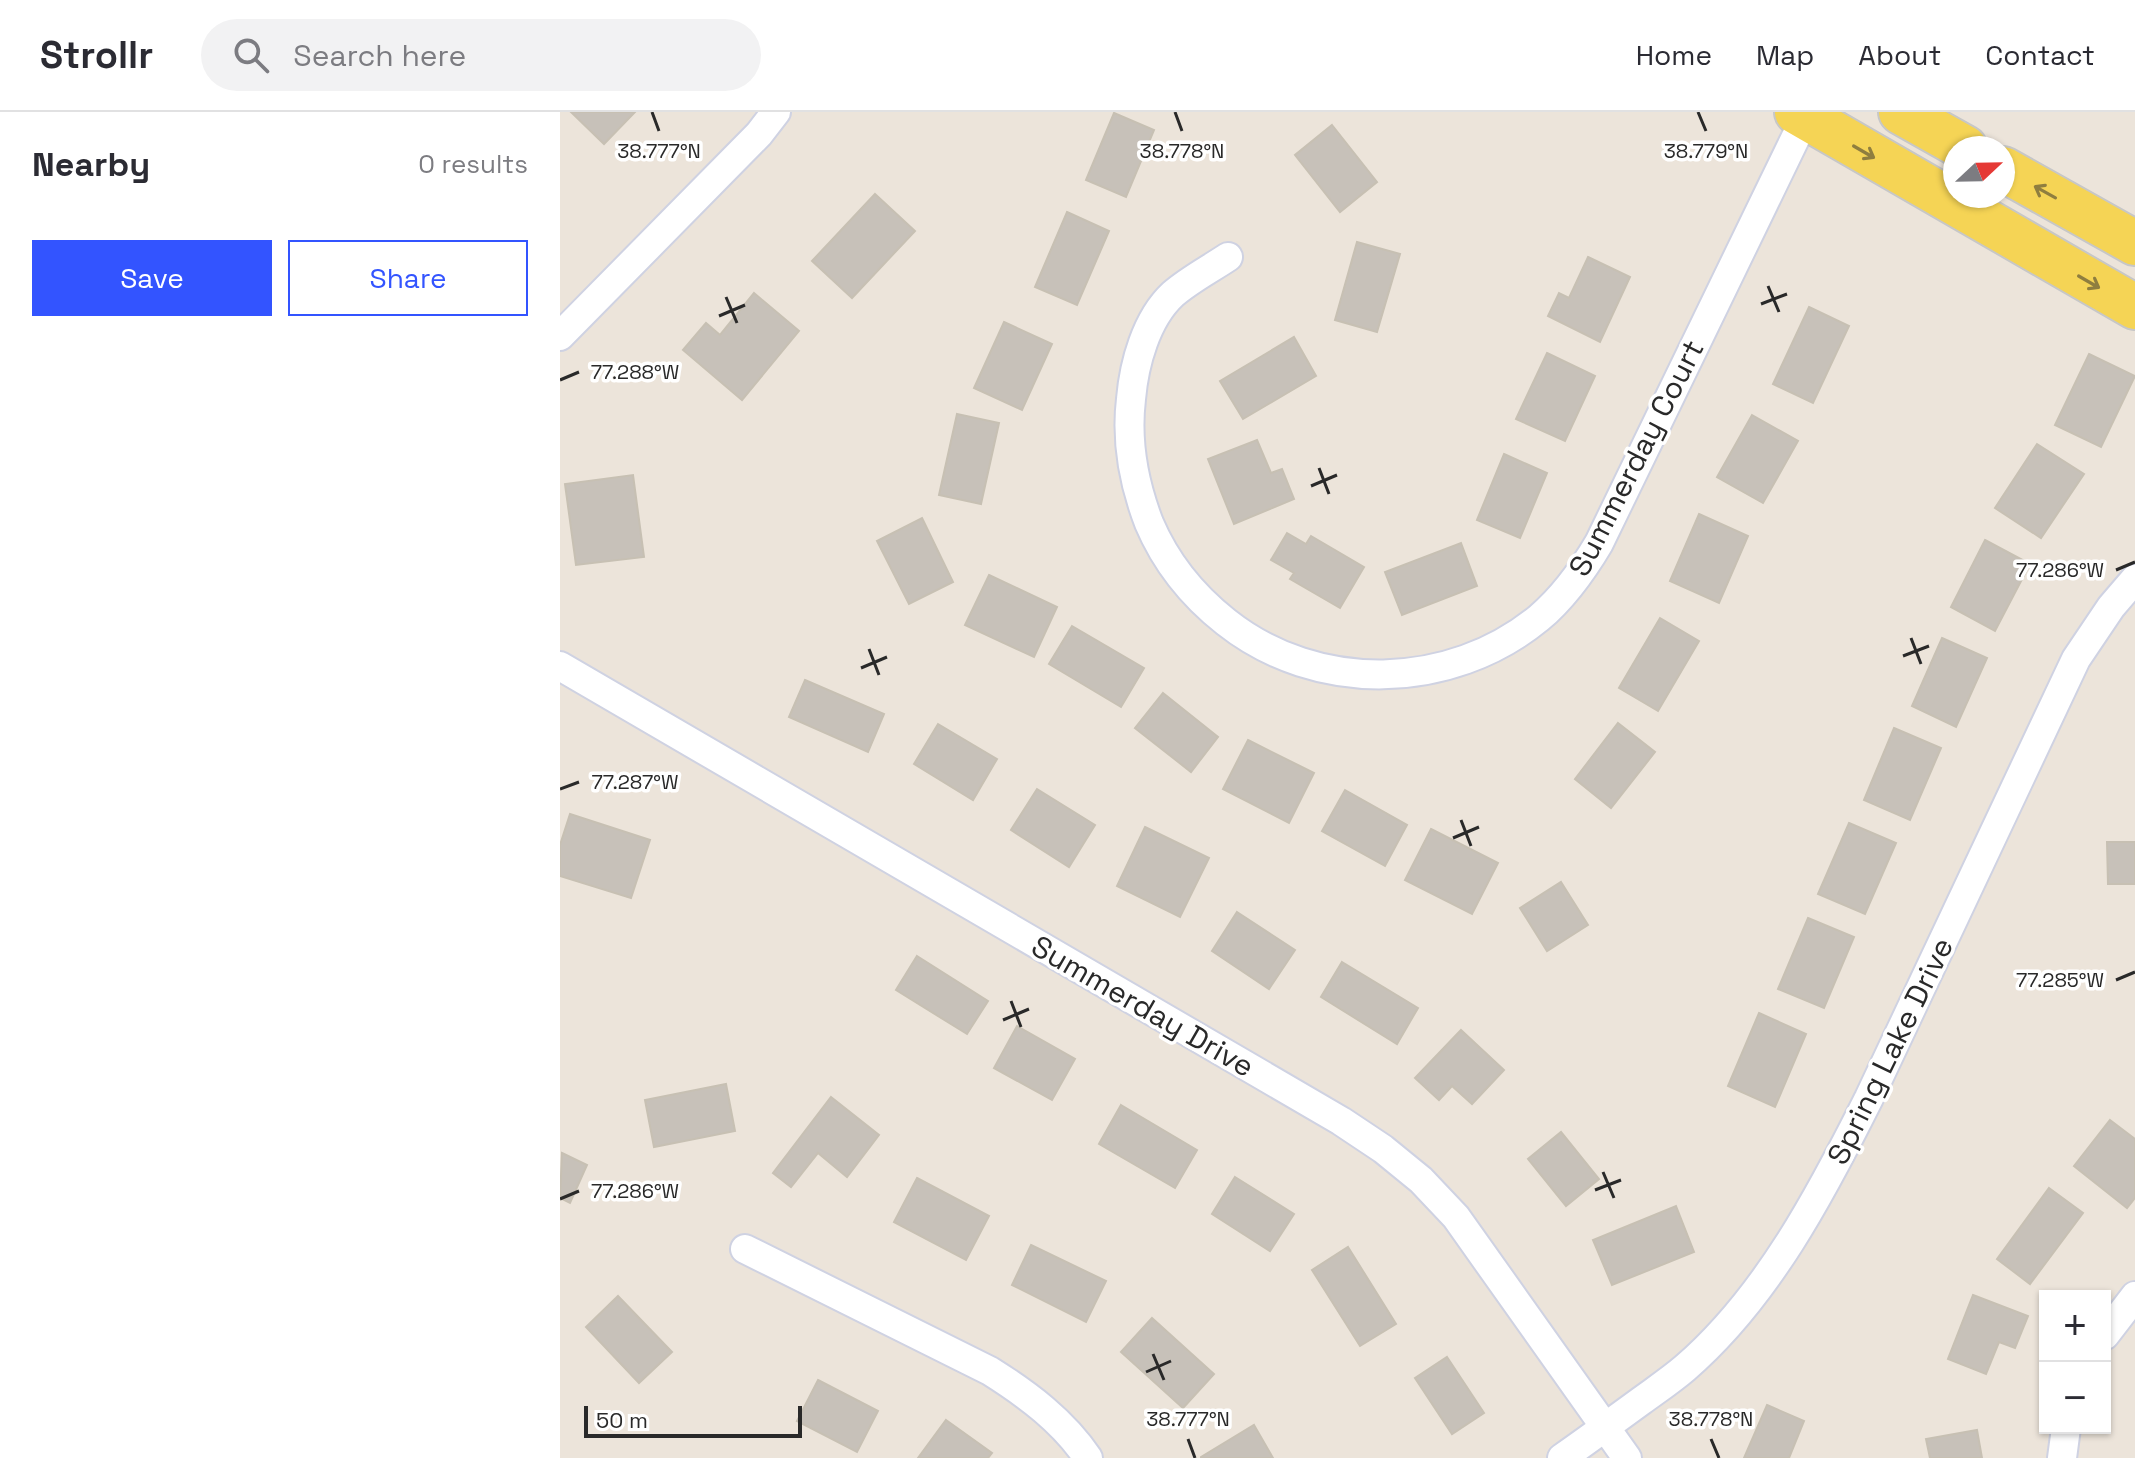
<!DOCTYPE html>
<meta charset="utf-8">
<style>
body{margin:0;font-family:"Space Grotesk",sans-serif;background:#f2f2f3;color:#2b2b33}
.controls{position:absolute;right:24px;bottom:24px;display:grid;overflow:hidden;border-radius:0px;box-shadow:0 2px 6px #0004}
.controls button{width:72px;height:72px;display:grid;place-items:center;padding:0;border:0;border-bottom:2px solid #e1e1e2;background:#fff;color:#2b2b33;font:40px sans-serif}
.compass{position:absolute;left:1383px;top:24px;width:72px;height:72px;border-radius:50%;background:#fff;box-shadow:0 2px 6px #0004;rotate:68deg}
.scale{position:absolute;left:24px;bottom:20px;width:218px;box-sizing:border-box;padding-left:8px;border:4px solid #292929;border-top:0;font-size:22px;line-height:28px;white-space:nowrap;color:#292929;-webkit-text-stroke:6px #fff;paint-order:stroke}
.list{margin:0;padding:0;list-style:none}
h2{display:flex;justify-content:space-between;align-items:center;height:104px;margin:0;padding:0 32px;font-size:34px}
h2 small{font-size:26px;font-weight:400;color:#7c7c81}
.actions{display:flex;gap:16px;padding:24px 32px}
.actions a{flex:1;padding:18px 0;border:2px solid #3354ff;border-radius:0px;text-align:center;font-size:28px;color:#3354ff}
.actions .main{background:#3354ff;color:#fff}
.icon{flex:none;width:44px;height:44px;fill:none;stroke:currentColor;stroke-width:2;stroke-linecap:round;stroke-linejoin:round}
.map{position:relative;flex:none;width:1575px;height:1346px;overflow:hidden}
header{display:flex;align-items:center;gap:48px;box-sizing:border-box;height:112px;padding:0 40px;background:#fff;border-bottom:2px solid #e1e1e2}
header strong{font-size:38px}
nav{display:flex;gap:44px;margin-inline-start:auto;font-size:28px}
.search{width:560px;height:72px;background:#f2f2f3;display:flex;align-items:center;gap:20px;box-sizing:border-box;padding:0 28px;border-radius:44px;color:#7c7c81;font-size:30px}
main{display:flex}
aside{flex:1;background:#fff}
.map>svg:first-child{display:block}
</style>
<header>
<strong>Strollr</strong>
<div class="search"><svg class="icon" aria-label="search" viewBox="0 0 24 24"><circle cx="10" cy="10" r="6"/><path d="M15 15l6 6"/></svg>Search here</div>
<nav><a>Home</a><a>Map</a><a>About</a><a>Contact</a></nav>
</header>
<main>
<aside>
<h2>Nearby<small>0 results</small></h2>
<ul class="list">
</ul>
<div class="actions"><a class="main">Save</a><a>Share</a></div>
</aside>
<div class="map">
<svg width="1575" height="1346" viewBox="0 0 1575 1346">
<rect width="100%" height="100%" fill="#ece4da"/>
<!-- building -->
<g fill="#c7c1b9" stroke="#c7c0b3" stroke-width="2">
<polygon points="11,0 75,0 44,32"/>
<polygon points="554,1 594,18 566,85 526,68"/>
<polygon points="772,13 817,70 780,100 735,43"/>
<polygon points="315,82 355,119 292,186 252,149"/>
<polygon points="507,100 549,119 517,193 475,175"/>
<polygon points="797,130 840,142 817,220 775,208"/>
<polygon points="1028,145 1070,165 1040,230 988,204 999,181 1009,186"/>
<polygon points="194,181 239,219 182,288 123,238 146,211 160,223"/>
<polygon points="1249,195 1289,214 1253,291 1213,272"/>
<polygon points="444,210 492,232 462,298 414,276"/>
<polygon points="734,225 756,264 683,307 660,269"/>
<polygon points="987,241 1035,264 1005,329 956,307"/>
<polygon points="1529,242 1575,264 1541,335 1495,313"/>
<polygon points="397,302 439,311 421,392 379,383"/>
<polygon points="1192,303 1238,329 1203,391 1157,365"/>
<polygon points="697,328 711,361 722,357 734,387 674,412 648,347"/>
<polygon points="1477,332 1524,362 1481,426 1435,396"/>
<polygon points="944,342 987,361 960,426 917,408"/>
<polygon points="73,363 84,445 16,453 5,372"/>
<polygon points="1139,402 1188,424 1159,491 1110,469"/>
<polygon points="362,406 393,470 349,492 317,429"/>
<polygon points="727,421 746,432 751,424 804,455 780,496 730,467 734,461 711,448"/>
<polygon points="1425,428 1470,452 1435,519 1391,495"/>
<polygon points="901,431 917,474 842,503 825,460"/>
<polygon points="429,463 497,495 474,545 405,513"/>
<polygon points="1100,506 1139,529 1098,599 1059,576"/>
<polygon points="512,514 584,556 561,595 489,552"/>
<polygon points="1382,526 1427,546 1396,615 1352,594"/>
<polygon points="245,568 324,602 308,640 229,605"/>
<polygon points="603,581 658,625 631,660 575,616"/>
<polygon points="1058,611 1095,640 1051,696 1015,667"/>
<polygon points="378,612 437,647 413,688 354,652"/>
<polygon points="1334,616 1381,636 1350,708 1304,688"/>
<polygon points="688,628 754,661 729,711 663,677"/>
<polygon points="477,677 535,713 509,755 451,718"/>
<polygon points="785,678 847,713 825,754 762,719"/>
<polygon points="10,702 90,728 71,786 0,764 0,733"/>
<polygon points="1289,711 1336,731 1305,802 1258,782"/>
<polygon points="585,715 649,746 620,805 557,774"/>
<polygon points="871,717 938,751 912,802 845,768"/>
<polygon points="1547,730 1575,730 1575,772 1548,772"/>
<polygon points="1001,770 1028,813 987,839 960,796"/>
<polygon points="677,800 735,838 709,877 652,839"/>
<polygon points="1248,806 1294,825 1264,896 1218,877"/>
<polygon points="357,844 428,889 407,922 336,878"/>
<polygon points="782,850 858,896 837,932 761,885"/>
<polygon points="1199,901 1246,922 1215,995 1168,974"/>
<polygon points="457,914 515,947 492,988 434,956"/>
<polygon points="901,918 944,958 912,992 892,974 879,988 855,966"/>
<polygon points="166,972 175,1019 94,1035 85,988"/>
<polygon points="271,985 319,1023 287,1065 258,1041 231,1075 213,1061"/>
<polygon points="561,993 637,1038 615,1076 539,1032"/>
<polygon points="1550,1008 1575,1027 1575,1086 1567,1096 1514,1054"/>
<polygon points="1001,1020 1039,1067 1006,1094 968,1047"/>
<polygon points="2,1041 27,1053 10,1091 0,1086"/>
<polygon points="675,1065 734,1102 710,1139 652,1102"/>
<polygon points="357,1066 429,1104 406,1148 334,1110"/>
<polygon points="1489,1076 1523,1101 1470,1172 1437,1147"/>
<polygon points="1116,1094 1134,1140 1052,1173 1033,1128"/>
<polygon points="471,1133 546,1169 526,1210 452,1173"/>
<polygon points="788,1135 836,1212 800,1234 752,1158"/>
<polygon points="1413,1183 1468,1204 1455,1236 1439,1230 1426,1262 1388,1247"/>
<polygon points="58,1184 112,1240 79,1271 26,1215"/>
<polygon points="592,1206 654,1262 623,1296 561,1240"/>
<polygon points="887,1245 924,1301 892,1322 855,1266"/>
<polygon points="258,1268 318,1299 297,1340 237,1309"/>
<polygon points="1207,1293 1244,1309 1229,1346 1184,1346"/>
<polygon points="386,1308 432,1341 428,1346 358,1346"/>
<polygon points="694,1313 713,1346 641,1346 641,1345"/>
<polygon points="1417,1318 1422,1346 1370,1346 1366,1327"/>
</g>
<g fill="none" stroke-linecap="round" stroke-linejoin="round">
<defs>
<g id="minor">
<path d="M668,145C650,157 629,168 613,182C586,207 574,252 571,287C566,329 574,372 589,411C606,451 633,484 666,510C757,582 890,579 979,506C1004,485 1023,458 1039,431L1248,0"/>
<polyline points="0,224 199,22 216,0"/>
<polyline points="0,554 781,1009 823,1037 861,1068 896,1105 1067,1346"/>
<path d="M185,1137L430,1259C468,1283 503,1309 528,1346"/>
<polyline points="1545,1223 1575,1184"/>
<path d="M1002,1346C1029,1327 1055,1308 1081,1289C1096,1278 1111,1268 1125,1256C1207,1185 1261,1082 1309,986L1516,547L1551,495L1575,467"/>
<polyline points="1502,1346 1506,1316"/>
</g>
<g id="primary">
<polyline points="1237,0 1575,195"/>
<polyline points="1341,0 1405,36"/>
<polyline points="1443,57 1575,131"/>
</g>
</defs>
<!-- minor casing -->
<use href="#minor" stroke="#cfd2e2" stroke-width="32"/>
<!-- primary casing -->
<use href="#primary" stroke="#c7c7c7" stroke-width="48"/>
<!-- minor -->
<use href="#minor" stroke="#fff" stroke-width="28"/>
<!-- primary -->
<use href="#primary" stroke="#f5d455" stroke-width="44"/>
</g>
<!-- one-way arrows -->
<defs><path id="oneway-shaft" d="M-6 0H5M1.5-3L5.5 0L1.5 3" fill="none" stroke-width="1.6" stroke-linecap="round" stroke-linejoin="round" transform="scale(2)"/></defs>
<g stroke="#8f7e3f">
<use href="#oneway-shaft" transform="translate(1304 40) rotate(30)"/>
<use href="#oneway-shaft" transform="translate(1485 80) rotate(-151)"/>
<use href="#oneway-shaft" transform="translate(1529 170) rotate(30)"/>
</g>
<!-- ticks -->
<path fill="none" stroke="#292929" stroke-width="3" d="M92,0L99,19M615,0L622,19M1138,0L1146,19M1208,174L1219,200M166,185L177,211M1201,192L1227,182M159,204L185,193M0,268L19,260M759,356L769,382M751,374L777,363M1556,458L1575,450M1351,526L1361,552M309,537L319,563M1343,544L1369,534M301,556L327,545M0,677L19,670M901,708L911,734M893,726L919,715M1556,868L1575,860M451,889L461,915M443,908L469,897M1043,1060L1054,1086M1035,1078L1061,1068M0,1087L19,1079M593,1242L604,1268M586,1260L611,1249M628,1327L635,1346M1151,1327L1159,1346"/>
<g text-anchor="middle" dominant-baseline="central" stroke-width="7" stroke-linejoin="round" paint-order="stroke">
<!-- street labels -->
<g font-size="30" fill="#292929" stroke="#fff">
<text transform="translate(1076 346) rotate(-63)">Summerday Court</text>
<text transform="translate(583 894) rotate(30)">Summerday Drive</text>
<text transform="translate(1330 939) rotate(-64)">Spring Lake Drive</text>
</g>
</g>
<g font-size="20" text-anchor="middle" fill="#292929" stroke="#fff" stroke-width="7" stroke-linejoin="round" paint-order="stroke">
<text x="99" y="46">38.777°N</text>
<text x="622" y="46">38.778°N</text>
<text x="1146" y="46">38.779°N</text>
<text x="75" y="267">77.288°W</text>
<text x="1500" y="465">77.286°W</text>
<text x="75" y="677">77.287°W</text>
<text x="1500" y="875">77.285°W</text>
<text x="75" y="1086">77.286°W</text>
<text x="628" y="1314">38.777°N</text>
<text x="1151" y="1314">38.778°N</text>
</g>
</svg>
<div class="controls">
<button>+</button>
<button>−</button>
</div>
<svg class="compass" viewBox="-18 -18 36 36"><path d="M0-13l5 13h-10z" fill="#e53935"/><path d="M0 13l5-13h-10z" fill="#7c7c81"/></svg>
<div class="scale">50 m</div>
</div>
</main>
